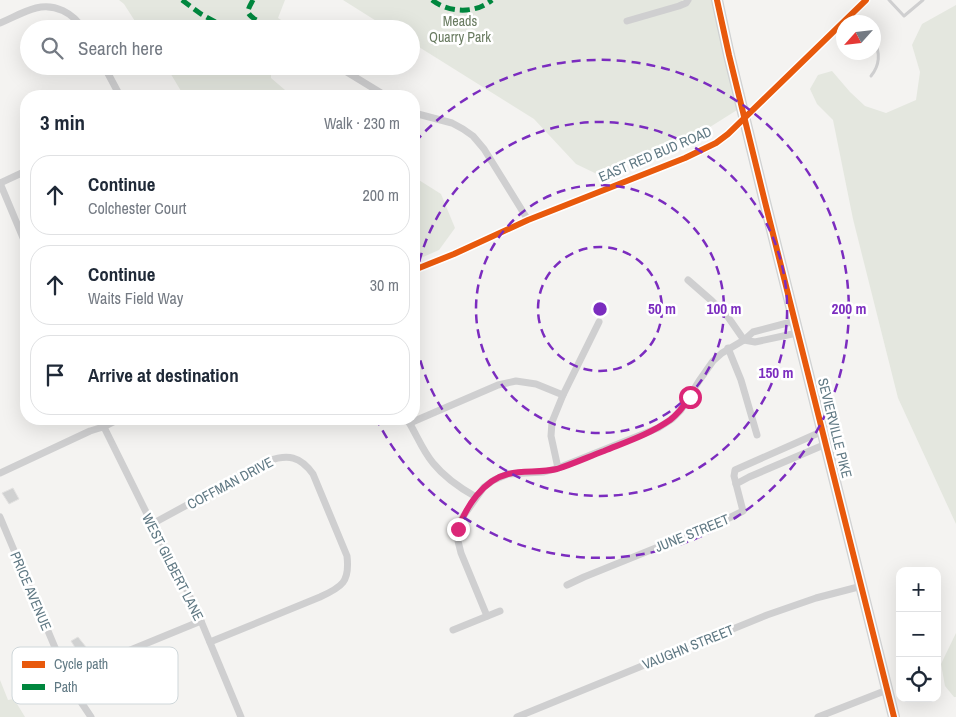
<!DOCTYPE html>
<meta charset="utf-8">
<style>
body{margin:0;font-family:"Archivo Narrow",sans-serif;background:#f6f6f7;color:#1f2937}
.controls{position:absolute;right:15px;bottom:15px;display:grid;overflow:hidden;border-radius:10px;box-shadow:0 5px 20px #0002}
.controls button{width:45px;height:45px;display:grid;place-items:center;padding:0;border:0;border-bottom:1px solid #e0e1e3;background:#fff;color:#1f2937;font:25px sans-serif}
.compass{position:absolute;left:836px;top:15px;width:45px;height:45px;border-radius:50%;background:#fff;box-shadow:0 5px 20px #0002;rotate:243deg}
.stop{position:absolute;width:15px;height:15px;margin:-11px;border:4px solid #db2777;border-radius:50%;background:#fff}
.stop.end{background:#db2777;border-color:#fff;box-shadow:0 1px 5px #0008}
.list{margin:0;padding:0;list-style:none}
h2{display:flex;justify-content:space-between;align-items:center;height:65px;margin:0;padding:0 20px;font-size:21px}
h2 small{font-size:16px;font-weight:400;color:#747a83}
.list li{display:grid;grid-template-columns:32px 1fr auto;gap:15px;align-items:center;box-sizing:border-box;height:80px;margin:0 10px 10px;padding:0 10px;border:1px solid #e0e1e3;border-radius:20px}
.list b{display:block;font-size:19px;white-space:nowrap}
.list p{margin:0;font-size:16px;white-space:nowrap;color:#747a83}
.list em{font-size:16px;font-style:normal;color:#747a83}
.icon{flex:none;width:28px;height:28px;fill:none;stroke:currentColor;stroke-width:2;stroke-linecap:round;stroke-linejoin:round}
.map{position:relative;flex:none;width:956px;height:717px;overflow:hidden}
.search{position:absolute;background:#fff;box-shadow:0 5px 20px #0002;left:20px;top:20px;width:400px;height:55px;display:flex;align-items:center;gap:12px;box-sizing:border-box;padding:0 18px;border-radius:28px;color:#747a83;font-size:19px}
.panel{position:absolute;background:#fff;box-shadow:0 5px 20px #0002;left:20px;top:90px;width:400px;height:335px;border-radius:20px}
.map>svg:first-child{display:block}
</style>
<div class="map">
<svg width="956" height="717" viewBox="0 0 956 717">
<rect width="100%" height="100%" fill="#f4f3f1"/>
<!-- green -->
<g fill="#e4e7df">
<polygon points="119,0 285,0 278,18 292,27 291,29 140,29 124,4"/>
<polygon points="343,0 711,0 737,110 691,139 599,175 576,164 534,119 411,42 411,29 389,29"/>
<polygon points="956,5 956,524 898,398 853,219 833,120 817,104 810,89 818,75 832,71 850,92 865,106 886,113 916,100 920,72 912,45 922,24"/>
<polygon points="166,66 271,66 271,78 292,96 184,96"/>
<polygon points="414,177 441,194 455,228 439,250 414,261"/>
<polygon points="956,633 956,697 954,697 945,686 941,664"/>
<polygon points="0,680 8,700 14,699 25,717 0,717"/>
</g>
<!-- building -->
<g fill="#d0d1d1" stroke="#e3e2e1">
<polygon points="13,488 19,499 9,504 2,493"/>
<polygon points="78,637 90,652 81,657 71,641"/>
</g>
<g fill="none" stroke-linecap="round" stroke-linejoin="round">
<defs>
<polyline id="secondary" points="717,0 729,55 765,202 894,717"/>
</defs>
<!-- secondary casing -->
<use href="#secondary" stroke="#ced0d1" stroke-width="12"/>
<!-- lane -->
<g stroke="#cfcfd0" stroke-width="3">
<polyline points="889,0 904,16 923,0"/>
<polyline points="850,15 857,22"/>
<path d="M871,76C880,65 880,52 874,40"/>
</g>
<!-- street -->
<g stroke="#cfcfd0" stroke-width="7">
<polyline points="627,21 679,6 686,3 688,0"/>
<path d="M0,23C12,18 24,11 36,8C55,3 73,13 83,29"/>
<polyline points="273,28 275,29"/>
<polyline points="104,66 120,96"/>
<polyline points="337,66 386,96"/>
<polyline points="414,113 452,123 463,129 473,136 484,149 528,220"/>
<polyline points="0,183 26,245"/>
<polyline points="0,183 26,171"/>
<polyline points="414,270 454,254 528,220 685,158 716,143 728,134 866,0"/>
<polyline points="688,280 712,301 728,317 744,340"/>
<polyline points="744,340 755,342 797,333"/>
<polyline points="728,348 741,380 757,435"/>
<polyline points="100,419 152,524 185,586 201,621 241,717"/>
<path d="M407,419C416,433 422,450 433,463C445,478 460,488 476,497"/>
<polyline points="410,423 498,385 516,381 536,384 563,395"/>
<polyline points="558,468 551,436 552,422 563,395 599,322"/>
<polyline points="0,473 90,431 103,427 119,419"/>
<polyline points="736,484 749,477 826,444"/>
<polyline points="0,517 67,676 75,693 91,717"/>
<path d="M152,524L268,461C288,454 300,456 313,474L347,556C350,582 342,587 320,597L210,642"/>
<polyline points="567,585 584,577 725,520 743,511 734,476 735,470 823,431"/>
<polyline points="487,616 461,553 458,541 458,529 462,518 484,487 494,480 508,474 544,472 558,468 658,428 672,419 681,410 699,381 713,361 722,353 744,340 753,332 795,321"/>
<polyline points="453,630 500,611"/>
<polyline points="67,676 201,621"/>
<polyline points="517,717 767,615 816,598 862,586"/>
<polyline points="818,717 887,690"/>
</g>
<!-- secondary -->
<use href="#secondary" stroke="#e1e2e2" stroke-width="10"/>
<!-- quiet -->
<g stroke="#00873e" stroke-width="5" stroke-dasharray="10 5" stroke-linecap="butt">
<polyline points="182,0 201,14 221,25 241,29"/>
<path d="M253,0C251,4 248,8 248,12C250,19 267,25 273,28L268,29"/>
<path d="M432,0C449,13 475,14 492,0"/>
</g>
<defs>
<g id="cycleway">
<polyline points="717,0 729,55 765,202 894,717"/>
<polyline points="414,270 454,254 528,220 685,158 716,143 728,134 866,0"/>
</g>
</defs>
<!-- cycleway casing -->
<use href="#cycleway" stroke="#fff" stroke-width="9"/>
<!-- cycleway -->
<use href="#cycleway" stroke="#e8590c" stroke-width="6"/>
</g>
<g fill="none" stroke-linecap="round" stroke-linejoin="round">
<!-- route -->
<path stroke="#db2777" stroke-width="6" d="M458,529C466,507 483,480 508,474C523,470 540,473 557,469C573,464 588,457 604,451C626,442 650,434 670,420C678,414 684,406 690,397"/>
</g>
<!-- distance rings -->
<g fill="none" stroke="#7b2cbf" stroke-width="2.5" stroke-dasharray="9 6">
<circle cx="600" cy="309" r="62"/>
<circle cx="600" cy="309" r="124"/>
<path d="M414 291A187 187 0 1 1 414 327"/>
<path d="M415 142A249 249 0 1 1 377 420"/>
</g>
<g text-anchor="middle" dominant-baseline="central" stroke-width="5" stroke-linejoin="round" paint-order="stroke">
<!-- park labels -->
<g font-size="14" fill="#697b60" stroke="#fff">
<text x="460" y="21">Meads<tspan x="460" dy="16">Quarry Park</tspan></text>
</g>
<!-- street labels -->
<g font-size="14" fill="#607984" stroke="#fff">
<text transform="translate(655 154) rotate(-23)">EAST RED BUD ROAD</text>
<text transform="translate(835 428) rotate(76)">SEVIERVILLE PIKE</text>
<text transform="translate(230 483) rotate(-28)">COFFMAN DRIVE</text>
<text transform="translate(692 533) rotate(-22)">JUNE STREET</text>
<text transform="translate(173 567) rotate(63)">WEST GILBERT LANE</text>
<text transform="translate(31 591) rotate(67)">PRICE AVENUE</text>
<text transform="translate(688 647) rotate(-22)">VAUGHN STREET</text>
</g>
</g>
<!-- legend -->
<rect x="12" y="647" width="166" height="57" rx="8" fill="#fff" stroke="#cfd7da" stroke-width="1"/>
<rect x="22" y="661" width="23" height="7" fill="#e8590c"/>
<rect x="22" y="684" width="23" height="6" fill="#00873e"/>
<g font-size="14" fill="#607984">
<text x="54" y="669">Cycle path</text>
<text x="54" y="692">Path</text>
</g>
<circle cx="600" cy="309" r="8" fill="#7b2cbf" stroke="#fff" stroke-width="2.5"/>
<g font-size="15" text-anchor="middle" font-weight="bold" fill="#7b2cbf" stroke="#fff" stroke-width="5" stroke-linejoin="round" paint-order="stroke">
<text x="662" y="314">50 m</text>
<text x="724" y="314">100 m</text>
<text x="849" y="314">200 m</text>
<text x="776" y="378">150 m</text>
</g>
</svg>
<div class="controls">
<button>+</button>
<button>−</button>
<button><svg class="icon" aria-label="locate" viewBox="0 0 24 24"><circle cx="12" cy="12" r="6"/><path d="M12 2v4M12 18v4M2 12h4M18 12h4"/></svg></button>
</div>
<svg class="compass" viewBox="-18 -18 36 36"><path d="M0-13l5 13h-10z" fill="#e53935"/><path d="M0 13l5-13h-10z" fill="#747a83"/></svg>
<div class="stop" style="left:690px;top:397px"></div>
<div class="stop end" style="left:458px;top:529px"></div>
<div class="search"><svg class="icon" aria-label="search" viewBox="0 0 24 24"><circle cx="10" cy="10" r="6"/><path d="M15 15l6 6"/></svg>Search here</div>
<section class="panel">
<h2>3 min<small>Walk · 230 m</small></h2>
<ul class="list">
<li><svg class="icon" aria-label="ahead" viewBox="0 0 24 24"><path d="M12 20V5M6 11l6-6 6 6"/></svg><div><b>Continue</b><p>Colchester Court</p></div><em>200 m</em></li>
<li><svg class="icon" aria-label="ahead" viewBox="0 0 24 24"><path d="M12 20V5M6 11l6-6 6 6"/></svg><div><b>Continue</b><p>Waits Field Way</p></div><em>30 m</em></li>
<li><svg class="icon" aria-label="arrive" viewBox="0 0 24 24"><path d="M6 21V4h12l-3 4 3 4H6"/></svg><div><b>Arrive at destination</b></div></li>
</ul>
</section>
</div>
